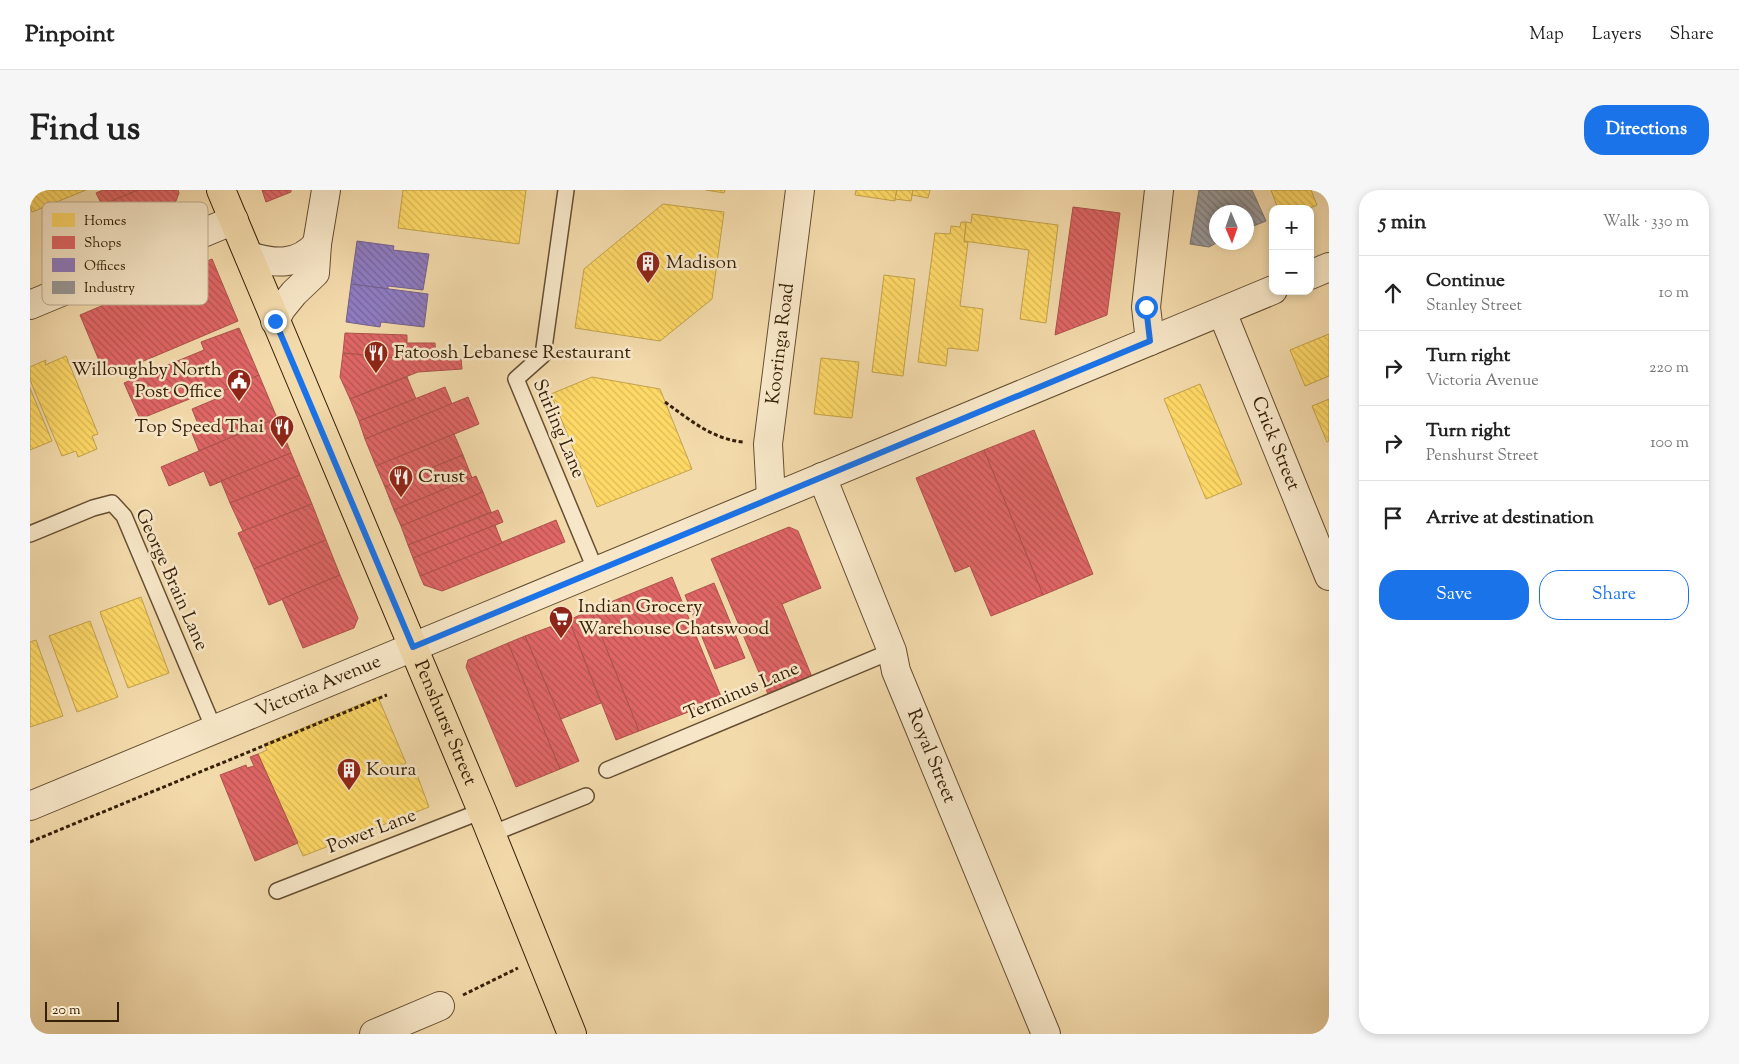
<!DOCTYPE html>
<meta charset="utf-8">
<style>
body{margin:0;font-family:"Sorts Mill Goudy",serif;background:#f6f6f6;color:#222}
.controls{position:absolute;right:15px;top:15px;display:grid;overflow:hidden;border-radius:10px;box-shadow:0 2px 8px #0003}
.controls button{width:45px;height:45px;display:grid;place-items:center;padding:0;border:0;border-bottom:1px solid #e0e0e0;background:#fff;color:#222;font:25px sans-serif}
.compass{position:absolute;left:1179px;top:15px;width:45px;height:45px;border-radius:50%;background:#fff;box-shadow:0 2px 8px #0003;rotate:178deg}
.scale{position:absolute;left:15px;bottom:12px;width:74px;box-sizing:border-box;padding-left:5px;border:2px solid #362008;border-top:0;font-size:14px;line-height:18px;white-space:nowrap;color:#362008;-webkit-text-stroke:4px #f7e7c8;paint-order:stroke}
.stop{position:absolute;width:15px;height:15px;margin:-11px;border:4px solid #1a73e8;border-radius:50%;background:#fff}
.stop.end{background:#1a73e8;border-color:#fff;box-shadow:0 1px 5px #0008}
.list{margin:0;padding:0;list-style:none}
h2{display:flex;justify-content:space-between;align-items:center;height:65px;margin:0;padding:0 20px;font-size:21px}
h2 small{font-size:16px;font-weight:400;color:#767676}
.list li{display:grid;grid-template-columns:32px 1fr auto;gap:15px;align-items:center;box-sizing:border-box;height:75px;padding:0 20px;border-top:1px solid #e0e0e0}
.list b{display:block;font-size:19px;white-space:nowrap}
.list p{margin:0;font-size:16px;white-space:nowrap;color:#767676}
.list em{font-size:16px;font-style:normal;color:#767676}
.actions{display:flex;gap:10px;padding:15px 20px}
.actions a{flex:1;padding:11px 0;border:1px solid #1a73e8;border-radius:20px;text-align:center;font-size:18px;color:#1a73e8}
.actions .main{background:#1a73e8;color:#fff}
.icon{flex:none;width:28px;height:28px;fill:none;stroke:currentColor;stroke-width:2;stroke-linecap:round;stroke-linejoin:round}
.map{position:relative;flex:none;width:1299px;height:844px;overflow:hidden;border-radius:20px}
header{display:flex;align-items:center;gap:30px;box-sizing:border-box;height:70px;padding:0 25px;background:#fff;border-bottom:1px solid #e0e0e0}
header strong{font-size:24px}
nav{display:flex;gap:28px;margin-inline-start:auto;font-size:18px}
.intro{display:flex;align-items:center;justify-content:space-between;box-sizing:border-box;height:120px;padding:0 30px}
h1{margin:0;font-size:35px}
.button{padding:12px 22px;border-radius:20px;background:#1a73e8;color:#fff;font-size:18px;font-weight:700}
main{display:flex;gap:30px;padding:0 30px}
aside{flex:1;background:#fff;border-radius:20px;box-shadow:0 2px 8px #0003}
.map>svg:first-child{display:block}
</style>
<header>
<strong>Pinpoint</strong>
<nav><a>Map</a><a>Layers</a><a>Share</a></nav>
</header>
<div class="intro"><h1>Find us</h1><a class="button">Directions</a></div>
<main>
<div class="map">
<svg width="1299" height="844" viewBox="0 0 1299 844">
<defs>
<pattern id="homes-back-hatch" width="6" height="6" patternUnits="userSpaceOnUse" patternTransform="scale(1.25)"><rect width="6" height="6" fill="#ffd966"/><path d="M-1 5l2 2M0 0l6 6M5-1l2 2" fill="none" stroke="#dbba57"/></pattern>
<pattern id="shops-back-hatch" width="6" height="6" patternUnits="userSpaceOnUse" patternTransform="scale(1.25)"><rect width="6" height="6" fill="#e06666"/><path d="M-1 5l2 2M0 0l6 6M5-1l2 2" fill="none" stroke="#b65452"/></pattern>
<pattern id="offices-back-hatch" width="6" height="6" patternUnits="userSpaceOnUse" patternTransform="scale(1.25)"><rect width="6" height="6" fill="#8e7cc3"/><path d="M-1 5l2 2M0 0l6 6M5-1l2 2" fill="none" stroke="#75659c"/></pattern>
<pattern id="industry-back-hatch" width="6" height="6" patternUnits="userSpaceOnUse" patternTransform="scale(1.25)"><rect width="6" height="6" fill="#999"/><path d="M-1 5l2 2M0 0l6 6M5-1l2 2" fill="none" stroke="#7e7c7b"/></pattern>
</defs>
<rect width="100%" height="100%" fill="#f3daab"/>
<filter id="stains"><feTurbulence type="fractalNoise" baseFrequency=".004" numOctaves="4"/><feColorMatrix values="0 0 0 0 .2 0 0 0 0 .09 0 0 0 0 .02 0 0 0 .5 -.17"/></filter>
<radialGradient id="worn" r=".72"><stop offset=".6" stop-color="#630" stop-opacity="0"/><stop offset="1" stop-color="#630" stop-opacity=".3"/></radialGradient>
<!-- homes -->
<g fill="url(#homes-back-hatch)" stroke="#c3a24a">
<polygon points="0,0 56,0 2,22 0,16"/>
<polygon points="373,0 496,0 489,54 368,38"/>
<polygon points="676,0 695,0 694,3"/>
<polygon points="826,0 867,0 865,11 825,5"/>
<polygon points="867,0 883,0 881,11 865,9"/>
<polygon points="883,0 900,0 898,8 882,5"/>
<polygon points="1241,0 1281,0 1287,15 1278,19 1248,19"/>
<polygon points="633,14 694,22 682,109 630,151 545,138 554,79"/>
<polygon points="942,24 1028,35 1016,133 990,129 999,60 934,51 936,32 941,33"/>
<polygon points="931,32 936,32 934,52 938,52 930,116 953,119 948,161 918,158 916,176 888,172 905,43 920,44 921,36 930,37"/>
<polygon points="854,85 885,89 873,186 842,182"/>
<polygon points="1299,144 1299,186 1275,196 1260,160"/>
<polygon points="36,166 68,244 62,246 67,259 48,267 46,261 32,266 0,190 0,177 16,170 15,175"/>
<polygon points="791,168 829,172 822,228 784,224"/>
<polygon points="562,187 630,199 662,279 567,317 521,204"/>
<polygon points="1170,194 1212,294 1176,309 1134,209"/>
<polygon points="0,198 22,251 0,260"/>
<polygon points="1299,209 1299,251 1297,252 1282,216"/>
<polygon points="111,407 139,483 98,498 70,422"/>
<polygon points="60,431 88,507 47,522 19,446"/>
<polygon points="6,450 33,526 0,537 0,452"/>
<polygon points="348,507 376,573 370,576 375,586 386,582 399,617 273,666 228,564 237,560 234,554"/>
</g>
<!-- shops -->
<g fill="url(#shops-back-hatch)" stroke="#ad514a">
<polygon points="73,0 108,0 72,15 66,3"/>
<polygon points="108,0 148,0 149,3 146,11 47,53 36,30"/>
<polygon points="232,0 261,0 261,2 236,12"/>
<polygon points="1043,17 1090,23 1077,125 1025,145"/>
<polygon points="182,69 208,131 76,187 50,125"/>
<polygon points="209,138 229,185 191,202 189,197 110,229 94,193 174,160 171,152"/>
<polygon points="315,143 377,145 377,153 405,153 406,168 375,169 313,163"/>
<polygon points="313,163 375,169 431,168 432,179 388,182 320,209 310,187"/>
<polygon points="229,185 247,228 169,261 160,238 168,234 162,219 193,206 191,202"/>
<polygon points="377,187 386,209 329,231 320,209"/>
<polygon points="415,197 422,214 335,249 329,231"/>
<polygon points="438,207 449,234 346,276 335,249"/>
<polygon points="247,228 261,263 180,296 174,281 139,296 131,277"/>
<polygon points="1004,240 1063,384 1013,405 954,260"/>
<polygon points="424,244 433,265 355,297 346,276"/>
<polygon points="954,260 1013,405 961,426 940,376 925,382 886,288"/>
<polygon points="261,263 270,285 200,313 191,291"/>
<polygon points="433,265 442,288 364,320 355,297"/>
<polygon points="270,285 282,314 213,341 200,313"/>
<polygon points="446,286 453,302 371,336 364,320"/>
<polygon points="453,302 461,322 378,355 371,336"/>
<polygon points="282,314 296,350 224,379 208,343"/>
<polygon points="468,320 473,332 383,368 378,355"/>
<polygon points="526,330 535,352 412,401 394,395 390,386"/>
<polygon points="465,335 472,353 390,386 383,368"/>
<polygon points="759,337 768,341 791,398 752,414 782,487 738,504 681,369"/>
<polygon points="296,350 310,385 239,415 224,379"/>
<polygon points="310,385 328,428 324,438 273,458 252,409"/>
<polygon points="642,387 692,509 609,541 561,420"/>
<polygon points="684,393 715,468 685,479 655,405"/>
<polygon points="561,420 609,541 586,550 539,430"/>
<polygon points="539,430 571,513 531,529 495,446"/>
<polygon points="495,446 549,571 530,579 478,453"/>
<polygon points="478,453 530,579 486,597 436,477 438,470"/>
<polygon points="228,564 268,653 225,671 190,585 216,575 217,578 224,576 220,567"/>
</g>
<!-- offices -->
<g fill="url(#offices-back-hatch)" stroke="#74608b">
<polygon points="327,51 364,56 363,60 399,64 393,100 358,96 358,99 321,94"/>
<polygon points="321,94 398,104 394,137 351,132 350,137 316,132"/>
</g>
<!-- industry -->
<polygon fill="url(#industry-back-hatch)" stroke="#7b756e" points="1169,0 1222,0 1236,31 1216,39 1216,22 1186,22 1188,52 1179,57 1160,54"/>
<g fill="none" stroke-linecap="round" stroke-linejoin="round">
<defs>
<g id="service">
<polyline points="536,0 513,165 486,189 566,381"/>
<polyline points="0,344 63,318 82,313 94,326 184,539"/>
<polyline points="577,580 862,461"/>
<polyline points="461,644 556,606"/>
<polyline points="247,701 452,621"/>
</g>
<g id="minor">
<path d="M219,66C245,74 268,76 287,54"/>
<polyline points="0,115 204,30"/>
<path id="s1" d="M1192,122L1299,386"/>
<polyline points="245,131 251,119 264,103 285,83 287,54 296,0"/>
<polyline points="1120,151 1116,117 1129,0"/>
<path id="s2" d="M792,287L862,461L866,481L1016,844"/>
<path id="s3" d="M741,308L738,254L770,0"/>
<polyline points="344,844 410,816"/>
</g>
<g id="tertiary">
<polyline points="1280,85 1299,77"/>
<path id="s4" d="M0,616L1243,100"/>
</g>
<g id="primary">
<path id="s5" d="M191,0L452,621L542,844"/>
</g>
</defs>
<!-- service casing -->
<use href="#service" stroke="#654e31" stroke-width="18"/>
<!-- minor casing -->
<use href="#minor" stroke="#654e31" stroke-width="30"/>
<!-- tertiary casing -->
<use href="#tertiary" stroke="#654e31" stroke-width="30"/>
<!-- primary casing -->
<use href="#primary" stroke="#362008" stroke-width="30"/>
<!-- path -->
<g stroke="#362008" stroke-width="3" stroke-dasharray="4 2.5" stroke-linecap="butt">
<path d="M635,212C660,230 682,249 713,252"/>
<polyline points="0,652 357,505"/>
<polyline points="433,805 488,778"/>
</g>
<!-- service -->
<use href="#service" stroke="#f7e7c8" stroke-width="15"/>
<!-- minor -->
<use href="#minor" stroke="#f7e7c8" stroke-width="28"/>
<!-- tertiary -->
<use href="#tertiary" stroke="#f7e7c8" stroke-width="28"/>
<!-- primary -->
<use href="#primary" stroke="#f3daab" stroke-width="28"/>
</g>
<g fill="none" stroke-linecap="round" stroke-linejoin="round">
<!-- route -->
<polyline stroke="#1a73e8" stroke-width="6" points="245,131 383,457 1120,151 1116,117"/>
</g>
<!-- icons -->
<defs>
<symbol id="building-pin" viewBox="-11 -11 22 30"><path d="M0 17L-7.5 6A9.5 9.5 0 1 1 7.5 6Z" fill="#8f2418" stroke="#f7e7c8"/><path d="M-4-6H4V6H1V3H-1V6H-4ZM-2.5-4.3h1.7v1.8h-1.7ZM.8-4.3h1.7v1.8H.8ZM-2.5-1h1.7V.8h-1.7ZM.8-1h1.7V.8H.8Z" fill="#fff"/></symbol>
<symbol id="restaurant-pin" viewBox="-11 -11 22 30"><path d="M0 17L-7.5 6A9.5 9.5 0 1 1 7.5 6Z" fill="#8f2418" stroke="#f7e7c8"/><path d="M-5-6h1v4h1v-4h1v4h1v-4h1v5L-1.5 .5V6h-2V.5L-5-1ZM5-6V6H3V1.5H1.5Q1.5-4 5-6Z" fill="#fff"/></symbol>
<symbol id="civic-pin" viewBox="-11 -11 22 30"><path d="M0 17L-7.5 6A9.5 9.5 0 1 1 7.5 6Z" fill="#8f2418" stroke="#f7e7c8"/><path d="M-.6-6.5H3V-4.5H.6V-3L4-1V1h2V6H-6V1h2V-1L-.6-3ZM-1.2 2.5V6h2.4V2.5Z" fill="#fff"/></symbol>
<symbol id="supermarket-pin" viewBox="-11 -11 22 30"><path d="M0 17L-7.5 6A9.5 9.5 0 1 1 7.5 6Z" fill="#8f2418" stroke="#f7e7c8"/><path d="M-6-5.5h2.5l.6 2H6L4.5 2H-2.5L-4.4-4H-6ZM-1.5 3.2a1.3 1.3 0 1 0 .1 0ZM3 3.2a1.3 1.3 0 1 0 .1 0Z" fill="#fff"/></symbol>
</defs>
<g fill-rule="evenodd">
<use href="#building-pin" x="604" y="59" width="28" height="38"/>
<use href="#restaurant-pin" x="332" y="149" width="28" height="38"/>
<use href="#civic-pin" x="195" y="177" width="28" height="38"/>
<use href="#restaurant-pin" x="238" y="223" width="28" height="38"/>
<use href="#restaurant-pin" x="357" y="273" width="28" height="38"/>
<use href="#supermarket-pin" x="517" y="414" width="28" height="38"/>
<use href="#building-pin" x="305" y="566" width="28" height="38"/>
</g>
<g text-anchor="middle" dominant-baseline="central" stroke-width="5" stroke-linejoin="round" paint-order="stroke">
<!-- poi labels -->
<g font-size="19" fill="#362008" stroke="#f7e7c8" text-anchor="start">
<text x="636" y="73">Madison</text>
<text x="364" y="163">Fatoosh Lebanese Restaurant</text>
<text x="192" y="180" text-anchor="end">Willoughby North<tspan x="192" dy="22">Post Office</tspan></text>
<text x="234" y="237" text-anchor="end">Top Speed Thai</text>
<text x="388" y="287">Crust</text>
<text x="548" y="417">Indian Grocery<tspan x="548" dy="22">Warehouse Chatswood</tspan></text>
<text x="336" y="580">Koura</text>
</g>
<!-- street labels -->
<g font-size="19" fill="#362008" stroke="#f7e7c8">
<text stroke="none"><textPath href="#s3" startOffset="155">Kooringa Road</textPath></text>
<text transform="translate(528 239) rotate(67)">Stirling Lane</text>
<text stroke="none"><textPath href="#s1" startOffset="142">Crick Street</textPath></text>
<text transform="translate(141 390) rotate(66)">George Brain Lane</text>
<text stroke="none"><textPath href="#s4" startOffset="312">Victoria Avenue</textPath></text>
<text transform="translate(712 502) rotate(-23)">Terminus Lane</text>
<text stroke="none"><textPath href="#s5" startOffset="578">Penshurst Street</textPath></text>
<text stroke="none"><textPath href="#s2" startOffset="300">Royal Street</textPath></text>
<text transform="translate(342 642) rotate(-21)">Power Lane</text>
</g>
</g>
<!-- legend -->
<rect x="12" y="12" width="166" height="103" rx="8" fill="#f7e7c8" stroke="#bdab8e" stroke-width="1"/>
<rect x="22" y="23" width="23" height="14" fill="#ffd966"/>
<rect x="22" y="46" width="23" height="13" fill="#e06666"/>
<rect x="22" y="68" width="23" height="14" fill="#8e7cc3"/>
<rect x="22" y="91" width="23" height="13" fill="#999"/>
<g font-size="14" fill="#362008">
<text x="54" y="35">Homes</text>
<text x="54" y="57">Shops</text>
<text x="54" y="80">Offices</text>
<text x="54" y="102">Industry</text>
</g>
<rect width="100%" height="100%" filter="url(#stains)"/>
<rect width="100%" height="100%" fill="url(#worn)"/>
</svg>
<div class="controls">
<button>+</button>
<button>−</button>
</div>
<svg class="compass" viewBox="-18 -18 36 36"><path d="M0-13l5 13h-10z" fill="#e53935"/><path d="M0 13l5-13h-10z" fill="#767676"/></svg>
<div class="scale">20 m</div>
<div class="stop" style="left:1116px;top:117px"></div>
<div class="stop end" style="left:245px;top:131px"></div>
</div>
<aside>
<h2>5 min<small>Walk · 330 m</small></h2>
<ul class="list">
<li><svg class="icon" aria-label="ahead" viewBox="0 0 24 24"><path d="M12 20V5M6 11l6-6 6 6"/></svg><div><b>Continue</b><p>Stanley Street</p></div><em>10 m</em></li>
<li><svg class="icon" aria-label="right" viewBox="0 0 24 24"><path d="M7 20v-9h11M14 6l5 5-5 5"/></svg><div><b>Turn right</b><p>Victoria Avenue</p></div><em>220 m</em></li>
<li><svg class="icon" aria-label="right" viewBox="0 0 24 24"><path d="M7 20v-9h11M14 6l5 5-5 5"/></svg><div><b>Turn right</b><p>Penshurst Street</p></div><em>100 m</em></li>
<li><svg class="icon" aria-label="arrive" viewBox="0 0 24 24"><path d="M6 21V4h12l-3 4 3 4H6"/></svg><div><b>Arrive at destination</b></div></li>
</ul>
<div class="actions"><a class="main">Save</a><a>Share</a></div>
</aside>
</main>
